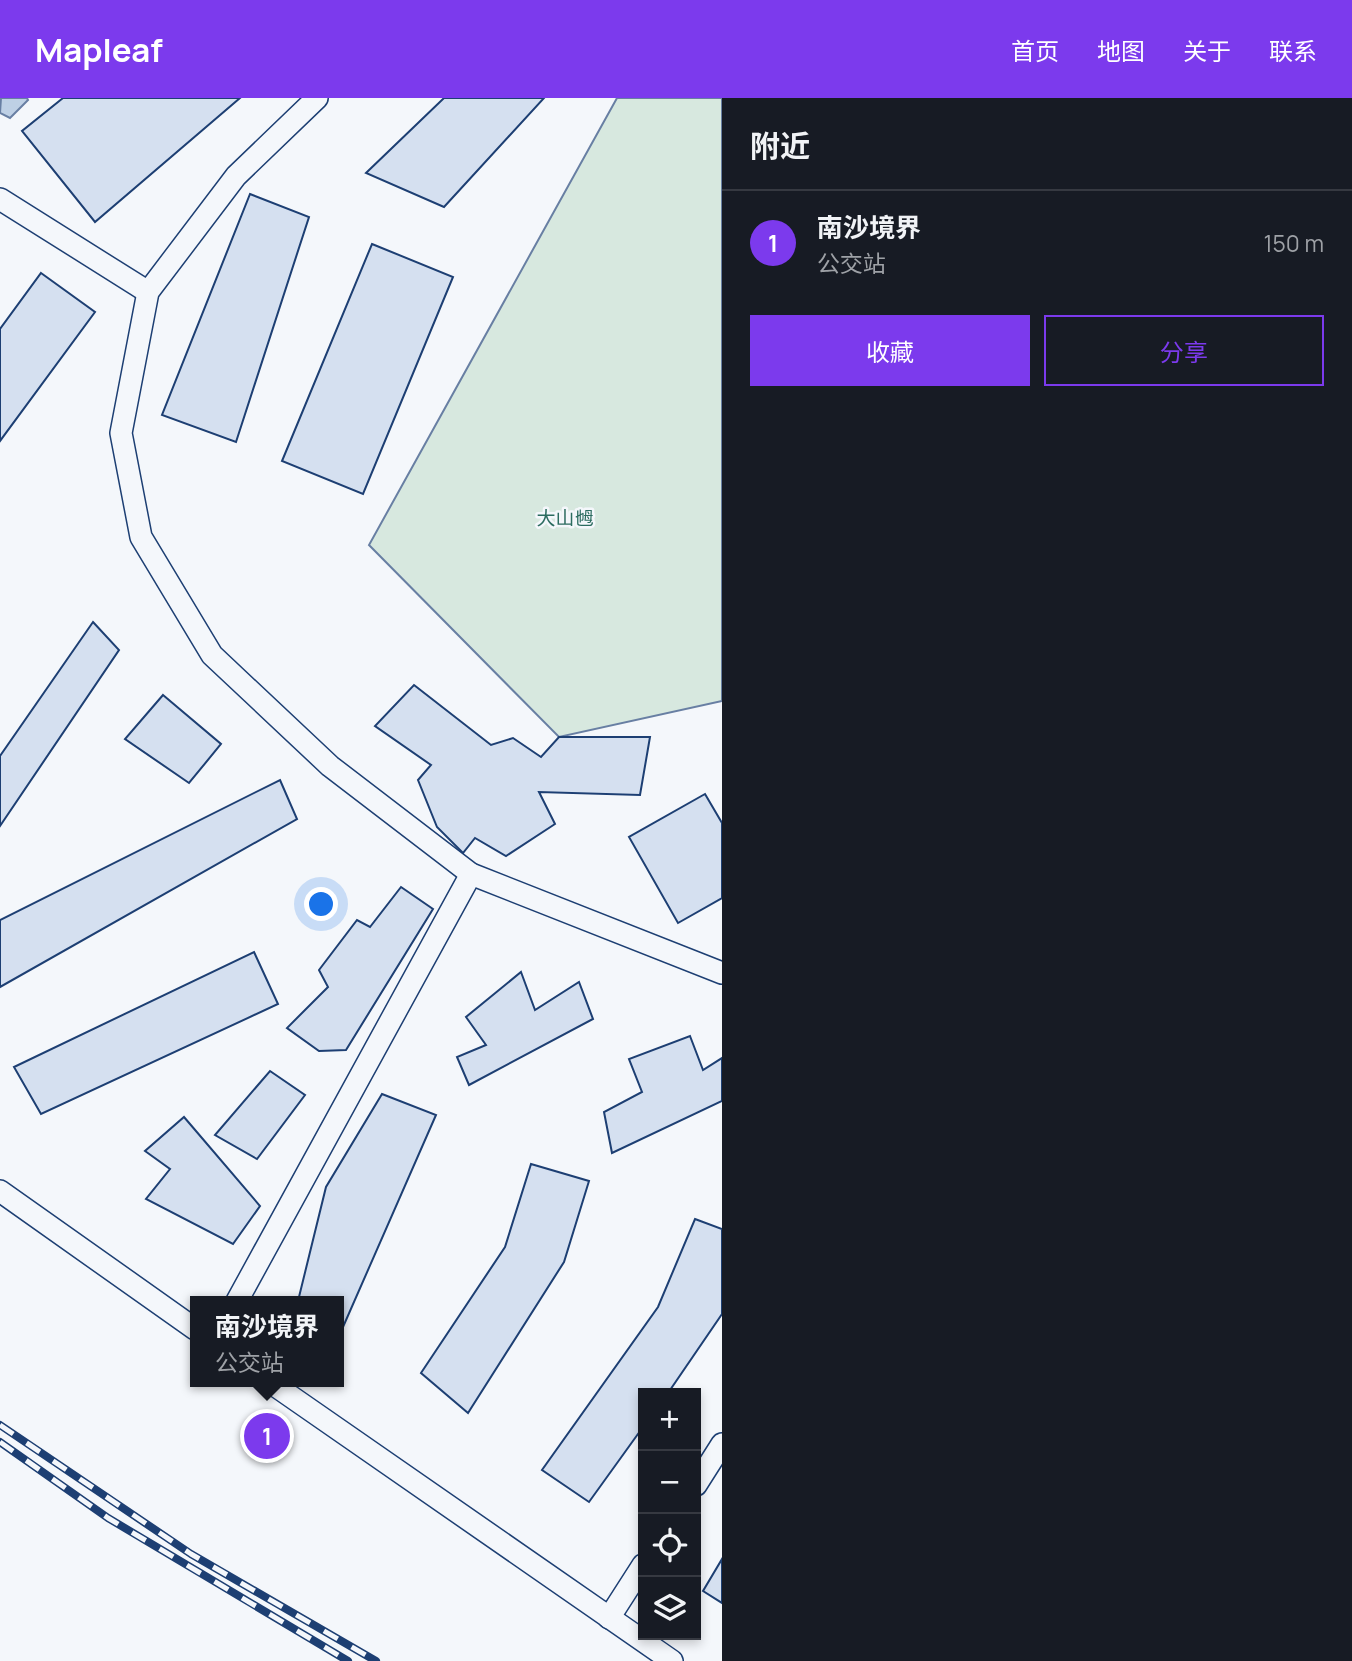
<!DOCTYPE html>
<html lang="zh">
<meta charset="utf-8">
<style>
body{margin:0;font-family:Manrope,"Noto Sans SC",sans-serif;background:#242831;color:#f1f3f6}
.controls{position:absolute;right:21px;bottom:21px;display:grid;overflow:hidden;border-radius:0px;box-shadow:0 4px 10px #0003}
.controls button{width:63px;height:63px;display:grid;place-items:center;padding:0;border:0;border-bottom:2px solid #363941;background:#171b24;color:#f1f3f6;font:35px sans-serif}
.you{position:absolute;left:322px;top:807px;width:24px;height:24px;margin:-18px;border:5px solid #fff;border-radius:50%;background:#1a73e8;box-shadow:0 0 0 10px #1a73e833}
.badge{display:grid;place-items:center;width:46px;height:46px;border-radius:50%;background:#7c3aed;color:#fff;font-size:23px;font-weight:700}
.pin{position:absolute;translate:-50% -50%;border:4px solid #fff;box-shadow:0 2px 7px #0006}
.popup{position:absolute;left:190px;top:1198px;width:154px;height:91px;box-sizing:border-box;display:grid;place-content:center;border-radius:0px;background:#171b24;filter:drop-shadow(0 2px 5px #0005);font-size:23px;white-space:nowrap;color:#9ea1a6}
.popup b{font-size:26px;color:#f1f3f6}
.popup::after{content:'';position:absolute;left:50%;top:100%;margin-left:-14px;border:14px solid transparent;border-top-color:#171b24}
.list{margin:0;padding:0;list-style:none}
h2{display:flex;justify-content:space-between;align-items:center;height:91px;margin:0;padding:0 28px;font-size:30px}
h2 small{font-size:23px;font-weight:400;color:#9ea1a6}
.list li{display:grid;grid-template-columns:46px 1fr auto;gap:21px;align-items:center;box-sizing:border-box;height:105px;padding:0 28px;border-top:2px solid #363941}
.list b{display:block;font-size:26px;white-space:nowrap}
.list p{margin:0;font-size:23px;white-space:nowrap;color:#9ea1a6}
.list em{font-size:23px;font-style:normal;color:#9ea1a6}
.actions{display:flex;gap:14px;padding:21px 28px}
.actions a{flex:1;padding:16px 0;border:2px solid #7c3aed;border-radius:0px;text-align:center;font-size:24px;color:#7c3aed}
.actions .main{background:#7c3aed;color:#fff}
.icon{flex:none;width:38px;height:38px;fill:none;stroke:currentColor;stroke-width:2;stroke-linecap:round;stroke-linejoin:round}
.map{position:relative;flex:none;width:722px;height:1563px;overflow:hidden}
header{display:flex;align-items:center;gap:42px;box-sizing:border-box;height:98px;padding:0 35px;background:#7c3aed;color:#fff}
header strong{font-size:33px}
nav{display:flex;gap:38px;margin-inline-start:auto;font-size:24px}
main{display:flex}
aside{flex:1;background:#171b24}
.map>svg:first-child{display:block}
</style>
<header>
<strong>Mapleaf</strong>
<nav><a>首页</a><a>地图</a><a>关于</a><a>联系</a></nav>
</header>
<main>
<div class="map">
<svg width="722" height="1563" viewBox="0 0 722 1563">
<rect width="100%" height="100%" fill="#f4f7fb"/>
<!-- green -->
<polygon fill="#d7e8df" stroke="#687fa3" stroke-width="2" points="617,0 722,0 722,603 559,639 369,447"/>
<!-- water -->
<polygon fill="#bed0e5" stroke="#687fa3" stroke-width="2" points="1,0 27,0 28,2 10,20 0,15"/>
<!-- building -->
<g fill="#d5e0f0" stroke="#1d3f73" stroke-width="2">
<polygon points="63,0 240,0 95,124 22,33"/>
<polygon points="444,0 544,0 444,109 366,75"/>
<polygon points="250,96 309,119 236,344 162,317"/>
<polygon points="372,146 453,179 363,396 282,363"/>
<polygon points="41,175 95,214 0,343 0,231"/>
<polygon points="93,524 119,552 0,728 0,658"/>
<polygon points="414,587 491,647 513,640 541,659 559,639 650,639 640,697 539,694 555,726 506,758 475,740 463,755 437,729 418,682 431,667 375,628"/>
<polygon points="163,597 221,646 189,685 125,641"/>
<polygon points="280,682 297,721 0,889 0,822"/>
<polygon points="705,696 722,725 722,800 678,825 629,739"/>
<polygon points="401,789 433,811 346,952 319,953 287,930 328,889 319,872 357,822 370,829"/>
<polygon points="254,854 278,906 41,1016 14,969"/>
<polygon points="521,874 535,912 579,884 593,921 469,987 457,959 486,947 466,919"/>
<polygon points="690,938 703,972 722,960 722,1003 612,1055 604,1014 642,994 629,961"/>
<polygon points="270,973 305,997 257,1061 215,1037"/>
<polygon points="382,996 436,1017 343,1229 339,1228 339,1203 298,1203 326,1089"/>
<polygon points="184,1019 260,1108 233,1146 146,1101 170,1071 145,1053"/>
<polygon points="531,1066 589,1083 564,1164 468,1315 421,1275 505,1149"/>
<polygon points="695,1121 722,1131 722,1216 668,1295 643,1295 643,1329 589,1404 542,1372 658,1209"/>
<polygon points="722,1461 722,1505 703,1493"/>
</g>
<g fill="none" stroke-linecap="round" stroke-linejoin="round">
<defs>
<g id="minor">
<polyline points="317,0 236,78 148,194 121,335 141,439 212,557 330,668 471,776 722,875"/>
<polyline points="0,101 148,194"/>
<polyline points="0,1093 195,1231"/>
<polyline points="237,1203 471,776"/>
<polyline points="270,1284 672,1563"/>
<polyline points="696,1387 722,1346"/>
<polyline points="609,1520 643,1467"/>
</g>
</defs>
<!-- minor casing -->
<use href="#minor" stroke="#1d3f73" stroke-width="24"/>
<!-- minor -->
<use href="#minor" stroke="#f4f7fb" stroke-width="21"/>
<defs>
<g id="rail">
<polyline points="0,1327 191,1456 376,1563"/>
<polyline points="0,1344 108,1420 348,1563"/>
</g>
</defs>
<!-- rail casing -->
<use href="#rail" stroke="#1d3f73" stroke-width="8"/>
<!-- rail -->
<use href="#rail" stroke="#f4f7fb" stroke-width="5" stroke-dasharray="16" stroke-linecap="butt"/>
</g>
<g text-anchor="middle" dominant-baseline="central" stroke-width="5" stroke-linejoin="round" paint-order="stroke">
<!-- park labels -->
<g font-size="19" fill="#2c6c60" stroke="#f4f7fb">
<text x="565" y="420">大山乸</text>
</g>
</g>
</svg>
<div class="controls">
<button>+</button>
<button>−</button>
<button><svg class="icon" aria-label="locate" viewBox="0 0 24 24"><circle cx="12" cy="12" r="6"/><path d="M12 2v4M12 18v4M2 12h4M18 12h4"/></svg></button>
<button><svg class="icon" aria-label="layers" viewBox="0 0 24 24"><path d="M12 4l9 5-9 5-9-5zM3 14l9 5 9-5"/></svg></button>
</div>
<div class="you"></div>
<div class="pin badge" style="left:267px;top:1338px">1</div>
<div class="popup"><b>南沙境界</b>公交站</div>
</div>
<aside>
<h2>附近<small></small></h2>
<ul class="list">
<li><span class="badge">1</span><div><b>南沙境界</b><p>公交站</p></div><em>150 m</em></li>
</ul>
<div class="actions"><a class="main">收藏</a><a>分享</a></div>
</aside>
</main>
